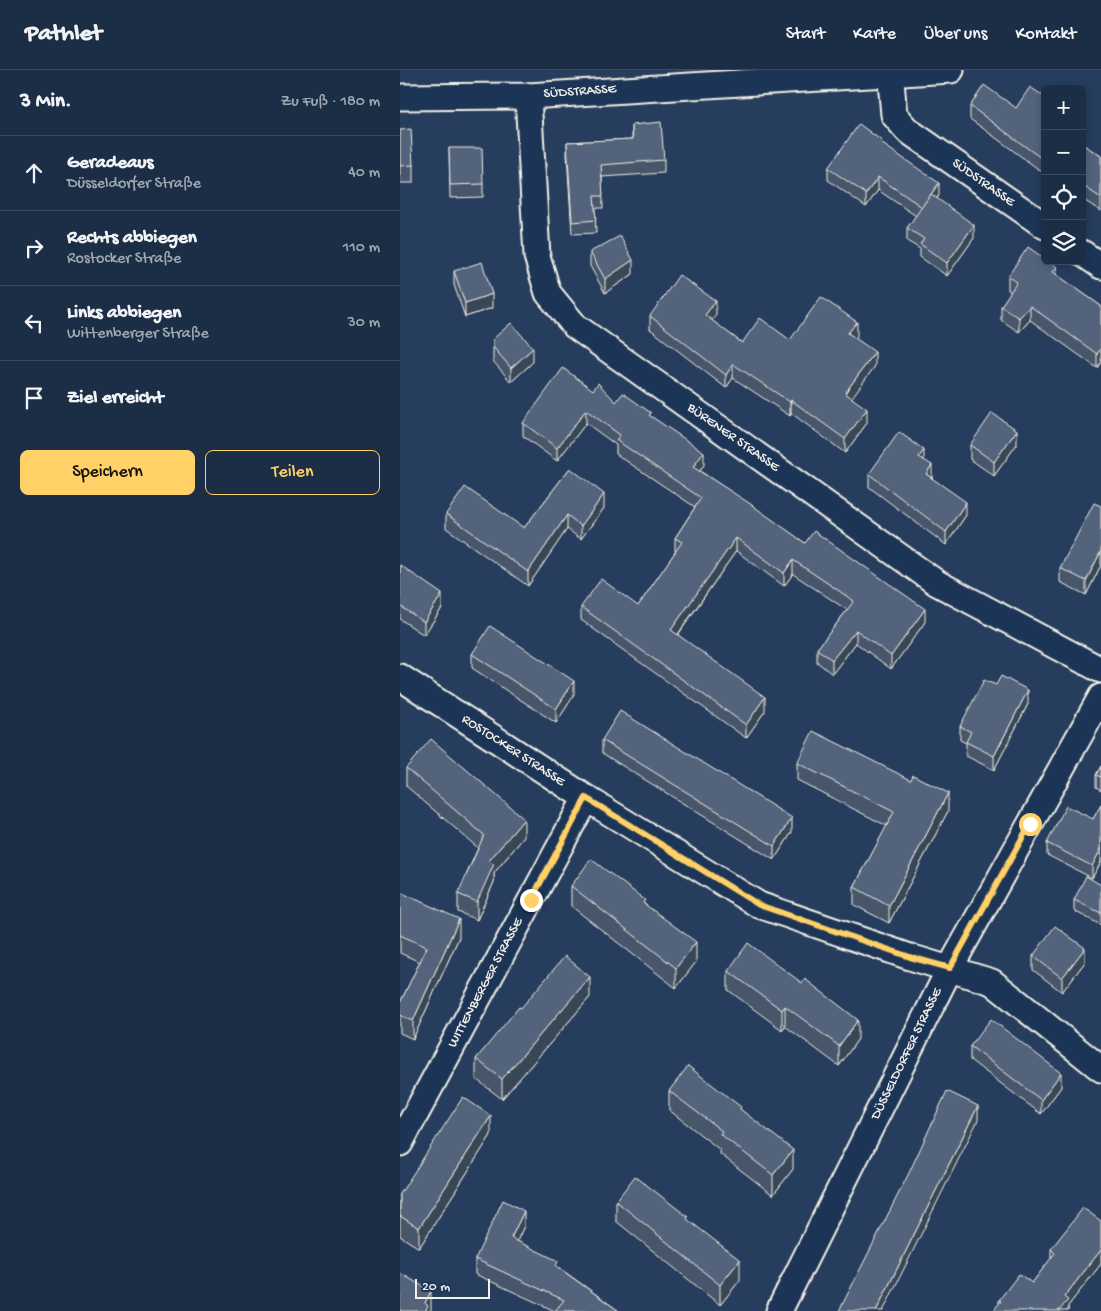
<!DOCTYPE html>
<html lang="de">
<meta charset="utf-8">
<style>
body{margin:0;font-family:"Gochi Hand",sans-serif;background:#25364d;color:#f1f3f6}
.controls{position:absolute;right:15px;top:15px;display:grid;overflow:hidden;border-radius:8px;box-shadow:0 2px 8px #0003}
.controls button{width:45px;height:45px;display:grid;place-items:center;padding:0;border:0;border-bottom:1px solid #3a4a5f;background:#1c2e46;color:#f1f3f6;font:25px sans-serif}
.scale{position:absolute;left:15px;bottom:12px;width:75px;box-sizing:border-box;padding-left:5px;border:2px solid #f4f1e8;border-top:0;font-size:14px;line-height:18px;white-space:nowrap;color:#f4f1e8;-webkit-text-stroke:4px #1d3557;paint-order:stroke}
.stop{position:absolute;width:15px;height:15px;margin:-11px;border:4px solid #ffd166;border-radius:50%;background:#fff}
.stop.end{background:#ffd166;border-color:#fff;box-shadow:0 1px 5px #0008}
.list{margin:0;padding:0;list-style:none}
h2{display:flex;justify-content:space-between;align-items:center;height:65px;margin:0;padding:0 20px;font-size:21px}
h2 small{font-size:16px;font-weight:400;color:#a0a8b3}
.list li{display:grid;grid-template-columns:32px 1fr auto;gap:15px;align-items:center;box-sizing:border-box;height:75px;padding:0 20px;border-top:1px solid #3a4a5f}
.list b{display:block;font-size:19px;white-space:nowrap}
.list p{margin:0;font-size:16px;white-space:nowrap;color:#a0a8b3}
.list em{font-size:16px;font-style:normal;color:#a0a8b3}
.actions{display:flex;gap:10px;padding:15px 20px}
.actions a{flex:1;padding:11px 0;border:1px solid #ffd166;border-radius:8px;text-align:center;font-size:18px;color:#ffd166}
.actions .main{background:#ffd166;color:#111}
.icon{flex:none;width:28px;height:28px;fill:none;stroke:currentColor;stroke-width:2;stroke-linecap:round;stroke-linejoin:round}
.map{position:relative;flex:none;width:701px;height:1241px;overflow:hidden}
header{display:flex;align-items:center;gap:30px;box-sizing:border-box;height:70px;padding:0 25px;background:#1c2e46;border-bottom:1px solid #3a4a5f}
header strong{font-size:24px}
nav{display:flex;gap:28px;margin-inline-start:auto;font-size:18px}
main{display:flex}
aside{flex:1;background:#1c2e46}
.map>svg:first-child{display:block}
</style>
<header>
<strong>Pathlet</strong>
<nav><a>Start</a><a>Karte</a><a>Über uns</a><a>Kontakt</a></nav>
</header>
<main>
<aside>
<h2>3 Min.<small>Zu Fuß · 180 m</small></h2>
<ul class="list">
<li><svg class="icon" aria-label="ahead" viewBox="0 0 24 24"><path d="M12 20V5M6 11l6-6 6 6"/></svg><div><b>Geradeaus</b><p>Düsseldorfer Straße</p></div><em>40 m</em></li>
<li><svg class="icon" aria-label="right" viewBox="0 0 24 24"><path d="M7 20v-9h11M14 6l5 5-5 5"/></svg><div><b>Rechts abbiegen</b><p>Rostocker Straße</p></div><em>110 m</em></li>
<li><svg class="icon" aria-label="left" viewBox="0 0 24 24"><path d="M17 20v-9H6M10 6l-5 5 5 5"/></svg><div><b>Links abbiegen</b><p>Wittenberger Straße</p></div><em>30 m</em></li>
<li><svg class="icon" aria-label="arrive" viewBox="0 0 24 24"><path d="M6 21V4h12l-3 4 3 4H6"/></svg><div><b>Ziel erreicht</b></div></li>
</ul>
<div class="actions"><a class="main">Speichern</a><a>Teilen</a></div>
</aside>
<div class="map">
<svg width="701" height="1241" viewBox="0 0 701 1241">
<rect width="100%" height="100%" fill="#263d5d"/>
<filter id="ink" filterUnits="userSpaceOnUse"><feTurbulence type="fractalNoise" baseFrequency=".02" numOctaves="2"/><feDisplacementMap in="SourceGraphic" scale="10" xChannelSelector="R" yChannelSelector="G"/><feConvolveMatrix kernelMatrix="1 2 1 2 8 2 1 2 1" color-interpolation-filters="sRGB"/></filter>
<g filter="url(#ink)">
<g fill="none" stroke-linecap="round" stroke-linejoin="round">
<defs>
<g id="street">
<polyline points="490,0 494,45 507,60 645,156"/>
<polyline points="128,26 137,186 148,223 175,256 537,513 701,600"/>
<polyline points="0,27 128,26 551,0"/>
<polyline points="682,183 701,196"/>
<polyline points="0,607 186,728 359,835 510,887 592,912 701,999"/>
<polyline points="0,1073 186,728"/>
<polyline points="379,1241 550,898 701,627"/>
</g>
</defs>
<!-- street casing -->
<use href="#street" stroke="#f4f1e8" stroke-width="29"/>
<!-- street -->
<use href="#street" stroke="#1d3557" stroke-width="25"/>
</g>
<!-- wall -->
<g fill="#47566a" stroke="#f4f1e8">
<polygon points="645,27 645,104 570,49 570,36 616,38"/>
<polygon points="232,55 264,90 264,103 202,107 203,138 195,138 196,163 172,164 167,85 167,72 232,69"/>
<polygon points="0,60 13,95 13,113 0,113"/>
<polygon points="482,74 539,125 537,129 574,168 547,206 520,187 520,179 507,171 507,158 516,146 478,120 466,137 428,110 428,98"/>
<polygon points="682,74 701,86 701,141 682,129"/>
<polygon points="49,78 83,114 83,127 50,128"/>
<polygon points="190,182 233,204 205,223 190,196"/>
<polygon points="54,201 92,238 65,247 54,215"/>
<polygon points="657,205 701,236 701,292 697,298 630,250 619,262 601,250 601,236 611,222 608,220 608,206"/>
<polygon points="316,245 311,250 342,273 457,266 455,268 475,296 451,328 467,353 445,383 391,343 390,346 333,308 326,318 250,259 250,246"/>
<polygon points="93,269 133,292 111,312 93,291"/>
<polygon points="193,320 216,332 251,347 304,395 300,401 405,473 525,552 491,599 456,573 432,604 417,592 417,579 447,540 393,504 384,516 336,481 278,565 365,641 346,668 181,550 181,537 238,536 276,481 275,481 275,468 295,437 216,384 216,375 186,353 157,391 123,366 123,353"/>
<polygon points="617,374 594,406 570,389 570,375"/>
<polygon points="524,390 532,408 566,445 546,475 469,417 469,404"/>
<polygon points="170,398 204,438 181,469 167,459 128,516 46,458 46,444 124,458"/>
<polygon points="701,436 701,495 686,525 660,512 660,498"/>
<polygon points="0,495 42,538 24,565 0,549"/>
<polygon points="72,584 174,625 156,653 72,598"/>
<polygon points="628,634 594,700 566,686 566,673 560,670 560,656"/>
<polygon points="202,670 392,762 374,790 202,683"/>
<polygon points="397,693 548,741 489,853 454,835 454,817 487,756 397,710"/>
<polygon points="701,696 701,720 696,717 696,705"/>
<polygon points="6,698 124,767 94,803 94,812 77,850 58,842 58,824 78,778 6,716"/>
<polygon points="701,735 701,792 692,808 647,785 647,773 693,749"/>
<polygon points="701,815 701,855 674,841 674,830"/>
<polygon points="171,816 245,834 296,892 276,918 171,836"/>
<polygon points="0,822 59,867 13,969 0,963 0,933 20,892 0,883"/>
<polygon points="633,886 685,892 662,922 633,900"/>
<polygon points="328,901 458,969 439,996 385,956 382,960 328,920"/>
<polygon points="190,927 102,1029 76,1009 76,989 121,938"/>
<polygon points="570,976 661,1017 641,1044 570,990"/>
<polygon points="269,1021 341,1040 393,1099 373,1125 320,1084 320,1080 269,1040"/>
<polygon points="91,1065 19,1178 0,1166 0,1124"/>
<polygon points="216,1131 340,1210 320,1235 216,1151"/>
<polygon points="701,1151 701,1194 668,1236 668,1241 599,1233 599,1230 632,1213 651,1189 651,1179"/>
<polygon points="124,1156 117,1171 158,1197 219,1241 155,1241 75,1204 75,1189"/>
</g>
<!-- shaded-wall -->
<g fill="#394656" stroke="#f4f1e8">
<polygon points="478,107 478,120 466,137 466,124"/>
<polygon points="539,113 539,125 522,150 522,137"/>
<polygon points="574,155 574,168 547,206 547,193"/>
<polygon points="233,190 233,204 205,223 205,209"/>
<polygon points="657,197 657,211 653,202"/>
<polygon points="92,224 92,238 65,247 65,233"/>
<polygon points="316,231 316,245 305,259 305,245"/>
<polygon points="630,236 630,250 619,262 619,248"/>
<polygon points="457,252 457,266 448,277 448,263"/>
<polygon points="133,278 133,292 111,312 111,298"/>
<polygon points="701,278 701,292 697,298 697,284"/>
<polygon points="475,282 475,296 445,337 445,323"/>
<polygon points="333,294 333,308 326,318 326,305"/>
<polygon points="391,330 391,343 390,346 390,332"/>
<polygon points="467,339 467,353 445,383 445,369"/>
<polygon points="186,340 186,353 157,391 157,378"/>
<polygon points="617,360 617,374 594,406 594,392"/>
<polygon points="524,380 524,393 519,387"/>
<polygon points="304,382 304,395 293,411 293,397"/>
<polygon points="532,395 532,408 526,404"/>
<polygon points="204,424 204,438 181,469 181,456"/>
<polygon points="566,432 566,445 546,475 546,462"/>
<polygon points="167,445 167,459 128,516 128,502"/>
<polygon points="336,468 336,481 271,574 271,560"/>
<polygon points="701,481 701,495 686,525 686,511"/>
<polygon points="393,490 393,504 384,516 384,503"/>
<polygon points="42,524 42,538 24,565 24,552"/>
<polygon points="525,539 525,552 491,599 491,586"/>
<polygon points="456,560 456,573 432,604 432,590"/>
<polygon points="174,611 174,625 156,653 156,639"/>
<polygon points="628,620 628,634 594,700 594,686"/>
<polygon points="365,627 365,641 346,668 346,655"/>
<polygon points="548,723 548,741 489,853 489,836"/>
<polygon points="392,748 392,762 374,790 374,776"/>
<polygon points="124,749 124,767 94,803 94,812 77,850 77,832 88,792"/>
<polygon points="701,779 701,792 692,808 692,796"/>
<polygon points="59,849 59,867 13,969 13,951"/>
<polygon points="296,872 296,892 276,918 276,898"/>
<polygon points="685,878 685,892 662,922 662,908"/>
<polygon points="190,907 190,927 102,1029 102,1009"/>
<polygon points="385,936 385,956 382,960 382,940"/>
<polygon points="458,950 458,969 439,996 439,976"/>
<polygon points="661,1003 661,1017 641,1044 641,1030"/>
<polygon points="578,1036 578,1050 483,1241 476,1241"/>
<polygon points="91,1046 91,1065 19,1178 19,1158"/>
<polygon points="393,1080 393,1099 373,1125 373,1105"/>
<polygon points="124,1141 124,1156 111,1184 111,1168"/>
<polygon points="701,1180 701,1194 668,1236 668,1241 659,1241 664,1227"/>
<polygon points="340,1190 340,1210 320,1235 320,1215"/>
<polygon points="31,1221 31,1241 25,1241 25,1233"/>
</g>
<!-- building -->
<g fill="#52647b" stroke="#f4f1e8">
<polygon points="584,15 616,38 630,17 645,27 645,91 570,36"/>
<polygon points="261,52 264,90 201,95 203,126 194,126 196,150 172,152 167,72 233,69 232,55"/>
<polygon points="459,54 482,71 481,73 539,113 522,137 478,107 466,124 428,98"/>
<polygon points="11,59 13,95 0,96 0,60"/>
<polygon points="682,74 701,86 701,128 682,115"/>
<polygon points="49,78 82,78 83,114 50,115"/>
<polygon points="531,124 574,155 547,193 520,174 524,169 507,158"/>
<polygon points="220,166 233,190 205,209 190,182"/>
<polygon points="628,177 645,189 645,191 649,191 657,197 653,202 701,236 701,278 697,284 630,236 619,248 601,236 617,212 608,206"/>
<polygon points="82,192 92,224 65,233 54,201"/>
<polygon points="279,205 316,231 305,245 342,273 360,248 390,270 421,227 457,252 448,263 475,282 445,323 467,339 445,369 391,330 390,332 333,294 326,305 250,246"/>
<polygon points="111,253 133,278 111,298 93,277 93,269"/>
<polygon points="163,298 193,320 198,313 216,332 223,323 251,343 249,345 304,382 293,397 349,433 405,473 414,461 525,539 491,586 456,560 432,590 417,579 454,531 393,490 384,503 336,468 271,560 365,627 346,655 181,537 201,509 238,536 282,472 275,468 301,428 216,370 220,365 186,340 157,378 123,353"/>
<polygon points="592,343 617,360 594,392 570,375"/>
<polygon points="499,362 524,380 519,387 532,395 526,404 566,432 546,462 469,404"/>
<polygon points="170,398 204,424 181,456 167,445 128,502 46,444 65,417 124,458"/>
<polygon points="694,433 701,436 701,481 686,511 660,498"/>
<polygon points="0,495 42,524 24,552 0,536"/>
<polygon points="90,556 174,611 156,639 72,584"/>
<polygon points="601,606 628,620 594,686 566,672 571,662 560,656 584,610 596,615"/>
<polygon points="220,641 392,748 374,776 202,670"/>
<polygon points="413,661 511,710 513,705 548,723 489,836 454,817 494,742 397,693"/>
<polygon points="31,669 124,749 88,792 94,794 77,832 58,824 84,765 6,698"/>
<polygon points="701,696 701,707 696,705"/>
<polygon points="701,735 701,779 692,796 647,773 666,736 693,749"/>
<polygon points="191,789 245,830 243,833 296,872 276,898 171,816"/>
<polygon points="686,806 701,815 701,843 674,830"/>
<polygon points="0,822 59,849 13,951 0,945 0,933 27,877 0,865"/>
<polygon points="655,856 685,878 662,908 633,886"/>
<polygon points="348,873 402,913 405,909 458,950 439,976 385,936 382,940 328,901"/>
<polygon points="165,886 190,907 102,1009 76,989 119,937 121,938"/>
<polygon points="591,949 661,1003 641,1030 570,976"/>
<polygon points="288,996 341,1037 340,1039 393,1080 373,1105 320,1064 322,1061 269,1021"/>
<polygon points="547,1021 578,1036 476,1241 439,1241 509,1103"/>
<polygon points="63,1027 91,1046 19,1158 0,1146 0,1124"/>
<polygon points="235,1106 288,1147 287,1149 340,1190 320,1215 216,1131"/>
<polygon points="103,1130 124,1141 111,1168 158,1191 156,1196 219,1241 155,1241 164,1230 75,1189"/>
<polygon points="683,1138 701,1151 701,1180 664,1227 668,1230 659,1241 593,1241 601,1231 599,1230 619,1204 632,1213 655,1183 651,1179"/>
<polygon points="0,1203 31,1221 25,1233 28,1236 25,1241 0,1241"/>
</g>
</g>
<g fill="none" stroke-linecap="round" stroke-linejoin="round" filter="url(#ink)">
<!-- route -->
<polyline stroke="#ffd166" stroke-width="6" points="131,830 186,728 359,835 510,887 550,898 630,754"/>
</g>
<g text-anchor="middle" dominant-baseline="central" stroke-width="5" stroke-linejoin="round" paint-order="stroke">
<!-- street labels -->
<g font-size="14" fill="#f4f1e8" stroke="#1d3557">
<text transform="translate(180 22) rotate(-4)">SÜDSTRASSE</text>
<text transform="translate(583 113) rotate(35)">SÜDSTRASSE</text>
<text transform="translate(333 368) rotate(35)">BÜRENER STRASSE</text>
<text transform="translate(113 681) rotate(33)">ROSTOCKER STRASSE</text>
<text transform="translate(86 913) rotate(-62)">WITTENBERGER STRASSE</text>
<text transform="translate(507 984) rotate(-64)">DÜSSELDORFER STRASSE</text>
</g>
</g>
</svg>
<div class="controls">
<button>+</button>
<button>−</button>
<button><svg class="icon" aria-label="locate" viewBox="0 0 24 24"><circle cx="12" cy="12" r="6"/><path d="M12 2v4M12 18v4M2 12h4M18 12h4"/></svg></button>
<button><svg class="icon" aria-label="layers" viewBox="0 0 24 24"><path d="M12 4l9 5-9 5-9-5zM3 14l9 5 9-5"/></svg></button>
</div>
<div class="scale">20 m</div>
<div class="stop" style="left:630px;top:754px"></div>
<div class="stop end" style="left:131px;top:830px"></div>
</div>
</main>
